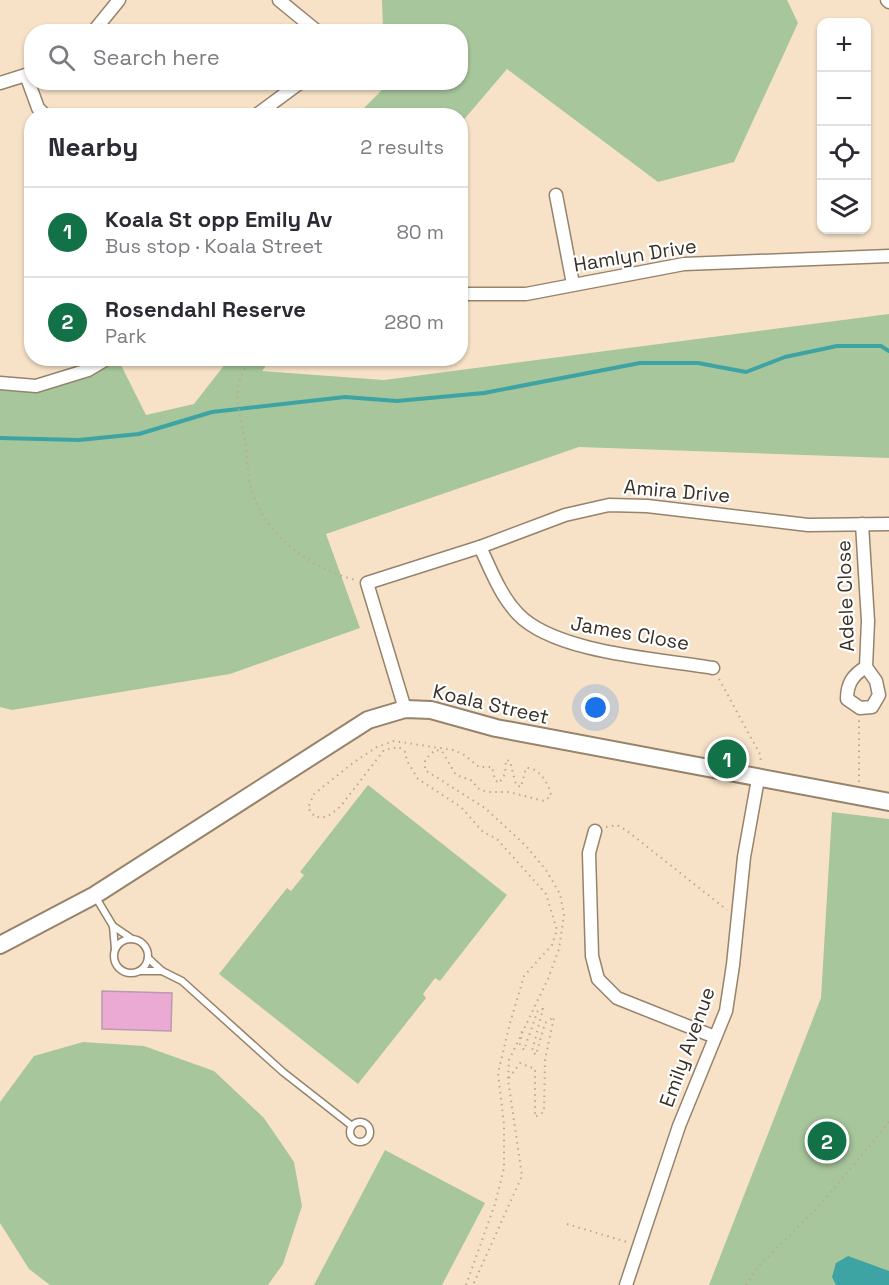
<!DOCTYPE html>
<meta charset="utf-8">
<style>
body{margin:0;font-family:"Space Grotesk",sans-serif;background:#f7f7f7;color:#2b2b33}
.controls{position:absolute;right:18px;top:18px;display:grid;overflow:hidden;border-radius:12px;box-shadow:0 2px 4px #0004}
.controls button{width:54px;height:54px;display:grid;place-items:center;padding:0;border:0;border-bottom:2px solid #e1e1e2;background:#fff;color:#2b2b33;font:30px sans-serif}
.you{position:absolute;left:596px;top:708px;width:21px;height:21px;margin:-15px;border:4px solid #fff;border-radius:50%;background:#1a73e8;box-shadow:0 0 0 9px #1a73e833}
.badge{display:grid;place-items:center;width:39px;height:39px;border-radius:50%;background:#127147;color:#fff;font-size:20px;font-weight:700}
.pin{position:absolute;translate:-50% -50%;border:3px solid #fff;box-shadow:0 2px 6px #0006}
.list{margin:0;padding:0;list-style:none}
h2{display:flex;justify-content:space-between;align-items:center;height:78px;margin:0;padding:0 24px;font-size:26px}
h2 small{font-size:20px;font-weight:400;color:#7c7c81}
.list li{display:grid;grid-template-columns:39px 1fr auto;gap:18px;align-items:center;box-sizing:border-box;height:90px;padding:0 24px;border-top:2px solid #e1e1e2}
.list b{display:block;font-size:22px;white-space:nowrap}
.list p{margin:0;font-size:20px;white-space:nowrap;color:#7c7c81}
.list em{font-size:20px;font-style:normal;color:#7c7c81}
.icon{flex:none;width:33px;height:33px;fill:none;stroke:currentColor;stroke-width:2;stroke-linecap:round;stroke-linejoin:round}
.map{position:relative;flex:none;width:889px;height:1285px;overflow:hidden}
.search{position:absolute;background:#fff;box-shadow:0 2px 4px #0004;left:24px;top:24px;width:444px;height:66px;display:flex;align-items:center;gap:15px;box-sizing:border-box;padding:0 21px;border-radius:24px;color:#7c7c81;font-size:22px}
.panel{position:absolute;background:#fff;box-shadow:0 2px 4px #0004;left:24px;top:108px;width:444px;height:258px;border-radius:24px}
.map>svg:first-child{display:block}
</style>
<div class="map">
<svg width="889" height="1285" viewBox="0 0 889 1285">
<rect width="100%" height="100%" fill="#f7e2c8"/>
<!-- green -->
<g fill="#a7c69c">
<polygon points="382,0 787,0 798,23 734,162 658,182 507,69 461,123 460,116 357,115 385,87 385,83 460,82 460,32 383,31"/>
<polygon points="889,314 889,458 579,447 326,534 360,628 230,674 12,710 0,707 0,383 36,386 108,359 118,359 146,415 194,404 229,359 271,359 262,371 384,380"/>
<polygon points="368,785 507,895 440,981 435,978 423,994 426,998 358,1084 219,974 287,888 291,891 304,875 300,872"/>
<polygon points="832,812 889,819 889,1285 709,1285 821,998"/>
<polygon points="83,1042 144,1046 214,1071 264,1118 294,1162 302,1206 283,1264 268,1285 50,1285 29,1269 0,1223 0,1102 34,1056"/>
<polygon points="385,1150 485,1203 442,1285 314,1285"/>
</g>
<!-- water -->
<polygon fill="#3ea3a3" points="848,1256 889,1271 889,1285 836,1285 832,1277 836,1263"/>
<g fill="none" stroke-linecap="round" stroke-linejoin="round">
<!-- stream -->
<polyline stroke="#3ea3a3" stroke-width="4" points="0,438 79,440 139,434 212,412 345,397 397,401 484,393 640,363 698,363 746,372 785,357 837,346 881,346 889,351"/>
</g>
<!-- building -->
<polygon fill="#eaaad4" stroke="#b89bae" stroke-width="1.5" points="102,991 172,993 171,1031 102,1029"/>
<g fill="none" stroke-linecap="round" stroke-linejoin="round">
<defs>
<g id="lane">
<polyline points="95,896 113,926 132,939"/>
<polyline points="113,926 115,949"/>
<circle cx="131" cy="956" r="17"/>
<polyline points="148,958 162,971 182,981 283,1072 352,1126"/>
<polyline points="141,971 162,971"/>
<circle cx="360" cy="1132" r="10"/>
</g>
<g id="street">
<polyline points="279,0 318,32"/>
<polyline points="887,0 889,2"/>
<polyline points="93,32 119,0"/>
<polyline points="26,75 38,108 46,116"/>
<polyline points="0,83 32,73"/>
<polyline points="255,116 301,82"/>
<polyline points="556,195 573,284"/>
<polyline points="460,294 526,294 684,264 889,256"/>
<polyline points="0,383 36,386 88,370 108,358"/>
<path d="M862,524L868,621L866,667L876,681L879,695L872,707L860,708L847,699C847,683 853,675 866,667"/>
<path d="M480,547C491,570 500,595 518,614C555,653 660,659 713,668"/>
<polyline points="405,709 367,583 480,547 565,515 609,505 647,506 808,525 889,524"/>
<polyline points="595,831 589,853 592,956 598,979 617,998 715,1037"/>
<polyline points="626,1285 679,1126 726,1011 733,965 744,857 758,779"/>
</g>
<polyline id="secondary" points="0,945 95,895 368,720 405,709 431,710 496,728 889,802"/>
</defs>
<!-- lane casing -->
<use href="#lane" stroke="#96836b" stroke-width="9"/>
<!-- street casing -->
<use href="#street" stroke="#96836b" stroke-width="15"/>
<!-- secondary casing -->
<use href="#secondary" stroke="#96836b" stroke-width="20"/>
<!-- path -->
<g stroke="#baa995" stroke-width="2" stroke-dasharray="1.5 4.5" stroke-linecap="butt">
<path d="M251,358C229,390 239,406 245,441C247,453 247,466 249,478C258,532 306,566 355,580"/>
<polyline points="719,679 761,756 760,764"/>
<polyline points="859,782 859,718"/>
<polyline points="606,827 617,825 626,830 727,910"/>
<polyline points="509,1078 520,1063 535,1069 535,1117 544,1112 545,1060 554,1017 545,1023 536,1055 532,1051 543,1009 538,1010 524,1050 520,1044 522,1031"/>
<polyline points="567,1224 627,1242"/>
<path d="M466,1285L495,1204L504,1168V1125L498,1073L510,1023L524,976L552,945L557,930L546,894L497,839L483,832L461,807L418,779L407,761L405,752L399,747L384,750L340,807L327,817H315L308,808L314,794L354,762L377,747L394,741L453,750L463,754L479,767H492L495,780L499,783L505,774L506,760L510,761L516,785L521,787L526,768C539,767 550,785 551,796L544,801L509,792H487L477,788L473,781L456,775L442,751L435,750L425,760V770L485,808L526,846L546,870L560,894L564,915L559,949L548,979L509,1060L508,1079L522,1176L473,1285"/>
<polyline points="746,1285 757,1268 822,1203 889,1122"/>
</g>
<!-- lane -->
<use href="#lane" stroke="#fff" stroke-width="6"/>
<!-- street -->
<use href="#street" stroke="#fff" stroke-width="12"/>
<!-- secondary -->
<use href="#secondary" stroke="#fff" stroke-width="16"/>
</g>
<g text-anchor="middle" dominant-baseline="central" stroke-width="4.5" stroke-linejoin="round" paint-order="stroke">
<!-- street labels -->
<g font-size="20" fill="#393127" stroke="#fff">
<text transform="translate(635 255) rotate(-9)">Hamlyn Drive</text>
<text transform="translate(677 491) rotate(5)">Amira Drive</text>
<text transform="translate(845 596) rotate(-92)">Adele Close</text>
<text transform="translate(630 633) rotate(10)">James Close</text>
<text transform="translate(491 704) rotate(13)">Koala Street</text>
<text transform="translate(687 1047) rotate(-70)">Emily Avenue</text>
</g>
</g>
</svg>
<div class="controls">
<button>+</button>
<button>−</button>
<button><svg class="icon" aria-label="locate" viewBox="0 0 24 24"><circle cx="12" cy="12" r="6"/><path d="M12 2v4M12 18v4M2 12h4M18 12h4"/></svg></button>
<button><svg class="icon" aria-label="layers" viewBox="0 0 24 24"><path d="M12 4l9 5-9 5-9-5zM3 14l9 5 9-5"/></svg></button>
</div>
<div class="you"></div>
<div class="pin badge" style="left:727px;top:759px">1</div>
<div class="pin badge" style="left:827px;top:1141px">2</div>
<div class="search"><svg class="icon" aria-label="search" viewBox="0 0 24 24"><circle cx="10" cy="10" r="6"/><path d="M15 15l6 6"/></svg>Search here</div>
<section class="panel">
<h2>Nearby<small>2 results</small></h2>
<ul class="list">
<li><span class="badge">1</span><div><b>Koala St opp Emily Av</b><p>Bus stop · Koala Street</p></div><em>80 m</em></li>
<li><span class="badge">2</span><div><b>Rosendahl Reserve</b><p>Park</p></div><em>280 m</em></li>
</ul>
</section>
</div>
